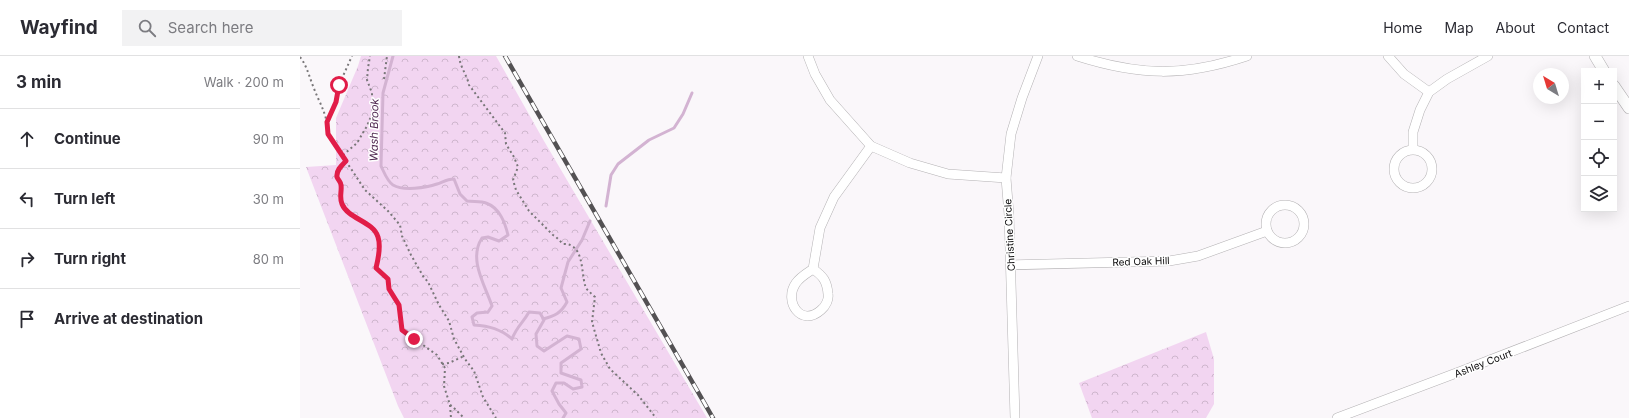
<!DOCTYPE html>
<meta charset="utf-8">
<style>
body{margin:0;font-family:Inter,sans-serif;background:#f2f2f3;color:#2b2b33}
.controls{position:absolute;right:12px;top:12px;display:grid;overflow:hidden;border-radius:0px;box-shadow:0 4px 16px #0002}
.controls button{width:36px;height:36px;display:grid;place-items:center;padding:0;border:0;border-bottom:1px solid #e1e1e2;background:#fff;color:#2b2b33;font:20px sans-serif}
.compass{position:absolute;left:1233px;top:12px;width:36px;height:36px;border-radius:50%;background:#fff;box-shadow:0 4px 16px #0002;rotate:322deg}
.stop{position:absolute;width:12px;height:12px;margin:-9px;border:3px solid #e11d48;border-radius:50%;background:#fff}
.stop.end{background:#e11d48;border-color:#fff;box-shadow:0 1px 4px #0008}
.list{margin:0;padding:0;list-style:none}
h2{display:flex;justify-content:space-between;align-items:center;height:52px;margin:0;padding:0 16px;font-size:17px}
h2 small{font-size:13px;font-weight:400;color:#7c7c81}
.list li{display:grid;grid-template-columns:26px 1fr auto;gap:12px;align-items:center;box-sizing:border-box;height:60px;padding:0 16px;border-top:1px solid #e1e1e2}
.list b{display:block;font-size:15px;white-space:nowrap}
.list em{font-size:13px;font-style:normal;color:#7c7c81}
.icon{flex:none;width:22px;height:22px;fill:none;stroke:currentColor;stroke-width:2;stroke-linecap:round;stroke-linejoin:round}
.map{position:relative;flex:none;width:1329px;height:362px;overflow:hidden}
header{display:flex;align-items:center;gap:24px;box-sizing:border-box;height:56px;padding:0 20px;background:#fff;border-bottom:1px solid #e1e1e2}
header strong{font-size:19px}
nav{display:flex;gap:22px;margin-inline-start:auto;font-size:14px}
.search{width:280px;height:36px;background:#f2f2f3;display:flex;align-items:center;gap:10px;box-sizing:border-box;padding:0 14px;border-radius:0px;color:#7c7c81;font-size:15px}
main{display:flex}
aside{flex:1;background:#fff}
.map>svg:first-child{display:block}
</style>
<header>
<strong>Wayfind</strong>
<div class="search"><svg class="icon" aria-label="search" viewBox="0 0 24 24"><circle cx="10" cy="10" r="6"/><path d="M15 15l6 6"/></svg>Search here</div>
<nav><a>Home</a><a>Map</a><a>About</a><a>Contact</a></nav>
</header>
<main>
<aside>
<h2>3 min<small>Walk · 200 m</small></h2>
<ul class="list">
<li><svg class="icon" aria-label="ahead" viewBox="0 0 24 24"><path d="M12 20V5M6 11l6-6 6 6"/></svg><div><b>Continue</b></div><em>90 m</em></li>
<li><svg class="icon" aria-label="left" viewBox="0 0 24 24"><path d="M17 20v-9H6M10 6l-5 5 5 5"/></svg><div><b>Turn left</b></div><em>30 m</em></li>
<li><svg class="icon" aria-label="right" viewBox="0 0 24 24"><path d="M7 20v-9h11M14 6l5 5-5 5"/></svg><div><b>Turn right</b></div><em>80 m</em></li>
<li><svg class="icon" aria-label="arrive" viewBox="0 0 24 24"><path d="M6 21V4h12l-3 4 3 4H6"/></svg><div><b>Arrive at destination</b></div></li>
</ul>
</aside>
<div class="map">
<svg width="1329" height="362" viewBox="0 0 1329 362">
<defs>
<pattern id="forest-crowns" width="20" height="18" patternUnits="userSpaceOnUse"><rect width="20" height="18" fill="#f2d5f1"/><path d="M2 6a3 3 0 1 1 6 0M12 15a3 3 0 1 1 6 0" fill="none" stroke="#ceb6cd"/></pattern>
</defs>
<rect width="100%" height="100%" fill="#faf7fa"/>
<!-- forest -->
<g fill="url(#forest-crowns)">
<polygon points="61,0 196,0 244,85 407,362 104,362 98,350 6,111 36,109 36,62 58,10"/>
<polygon points="906,276 914,303 914,348 906,362 792,362 779,327"/>
</g>
<g fill="none" stroke-linecap="round" stroke-linejoin="round">
<!-- stream -->
<g stroke="#d3b3d2" stroke-width="3">
<path d="M93,0L83,37L81,110C84,116 87,125 93,129C103,135 126,132 137,128C143,126 147,123 154,123L160,138L167,145C173,146 181,145 186,147C200,152 205,167 208,179L199,185L188,181L182,182C168,203 185,229 192,250L188,256L177,257L172,261L174,269C189,270 201,273 212,283C217,270 223,267 229,256L240,257L244,264L236,278L237,290L244,295L267,280L279,283L281,293L261,307V317L281,324L282,331L273,333L264,327H256L252,335L259,348L266,357L263,362"/>
<polyline points="306,150 311,119 318,108 349,84 374,72 383,58 392,37"/>
<path d="M243,263C255,260 261,257 267,246L261,232L268,206L282,184L290,165"/>
</g>
<defs>
<g id="minor">
<polyline points="508,0 515,18 530,44 571,90 610,107 648,118 706,122"/>
<path d="M777,0C840,20 884,21 947,0"/>
<polyline points="1088,0 1104,18 1129,36"/>
<polyline points="1113,93 1113,76 1120,54 1129,36 1147,23 1188,0"/>
<circle cx="1113" cy="113" r="19"/>
<circle cx="985" cy="168" r="19"/>
<polyline points="711,209 869,205 898,200 967,175"/>
<path d="M513,213C523,220 527,225 528,238C529,243 526,250 521,254C501,272 483,245 496,227C500,221 507,217 513,213L520,172L534,141L571,90"/>
<polyline points="715,362 709,159 706,122 711,78 722,42 738,0"/>
<polyline points="1037,362 1159,316 1329,250"/>
</g>
<g id="tertiary">
<polyline points="1295,0 1304,15"/>
<polyline points="1314,30 1329,52"/>
</g>
</defs>
<!-- minor casing -->
<use href="#minor" stroke="#b4b2b4" stroke-width="10"/>
<!-- tertiary casing -->
<use href="#tertiary" stroke="#b4b2b4" stroke-width="12"/>
<!-- path -->
<g stroke="#797779" stroke-width="2" stroke-dasharray="2 3" stroke-linecap="butt">
<path d="M159,0C160,11 167,19 169,29L205,77L206,88L214,101L218,111L213,124L216,134L229,155L253,179L256,181L263,188C284,187 281,215 285,229C286,234 291,237 295,241L292,266L301,297L310,313L338,339L356,362"/>
<path d="M0,1C7,10 9,20 13,30C20,49 27,56 28,78L65,134L88,155L100,169L102,180L111,199L123,220L128,226L139,249L149,265L154,283L165,303L174,315L183,341L196,362"/>
<polyline points="84,23 87,0"/>
<polyline points="28,66 36,46 39,29 52,0"/>
<polyline points="43,99 57,87 67,70 72,58 72,37 67,24 68,12 70,0"/>
<path d="M46,105C42,109 36,114 37,121C38,124 41,126 41,129C42,135 40,141 42,148C48,163 73,165 78,181C81,190 78,204 76,212L88,223L89,233L99,249L102,274L137,299L145,312L144,330L150,349L151,362"/>
<polyline points="142,308 149,307 164,300"/>
<polyline points="150,349 152,350 164,362"/>
</g>
<!-- minor -->
<use href="#minor" stroke="#fff" stroke-width="9"/>
<!-- tertiary -->
<use href="#tertiary" stroke="#fff" stroke-width="11"/>
<defs>
<polyline id="rail" points="205,0 413,362"/>
</defs>
<!-- rail casing -->
<use href="#rail" stroke="#535153" stroke-width="4.5"/>
<!-- rail -->
<use href="#rail" stroke="#fff" stroke-width="3" stroke-dasharray="9" stroke-linecap="butt"/>
</g>
<g fill="none" stroke-linecap="round" stroke-linejoin="round">
<!-- route -->
<path stroke="#e11d48" stroke-width="5" d="M39,29L36,46L27,66L28,78L46,105C42,109 36,114 37,121C38,124 41,126 41,129C42,135 39,141 42,148C48,163 73,165 78,181C81,190 78,204 76,212L88,223L89,233L99,249L102,274L114,283"/>
</g>
<g text-anchor="middle" dominant-baseline="central" stroke-width="3" stroke-linejoin="round" paint-order="stroke">
<!-- street labels -->
<g font-size="10" fill="#0c0b0c" stroke="#fff">
<text transform="translate(709 179) rotate(-93)">Christine Circle</text>
<text transform="translate(841 205) rotate(-2)">Red Oak Hill</text>
<text transform="translate(1183 307) rotate(-21)">Ashley Court</text>
</g>
<!-- water labels -->
<g font-size="11" font-style="italic" fill="#502851" stroke="#fff">
<text transform="translate(74 74) rotate(-89)">Wash Brook</text>
</g>
</g>
</svg>
<div class="controls">
<button>+</button>
<button>−</button>
<button><svg class="icon" aria-label="locate" viewBox="0 0 24 24"><circle cx="12" cy="12" r="6"/><path d="M12 2v4M12 18v4M2 12h4M18 12h4"/></svg></button>
<button><svg class="icon" aria-label="layers" viewBox="0 0 24 24"><path d="M12 4l9 5-9 5-9-5zM3 14l9 5 9-5"/></svg></button>
</div>
<svg class="compass" viewBox="-18 -18 36 36"><path d="M0-13l5 13h-10z" fill="#e53935"/><path d="M0 13l5-13h-10z" fill="#7c7c81"/></svg>
<div class="stop" style="left:39px;top:29px"></div>
<div class="stop end" style="left:114px;top:283px"></div>
</div>
</main>
